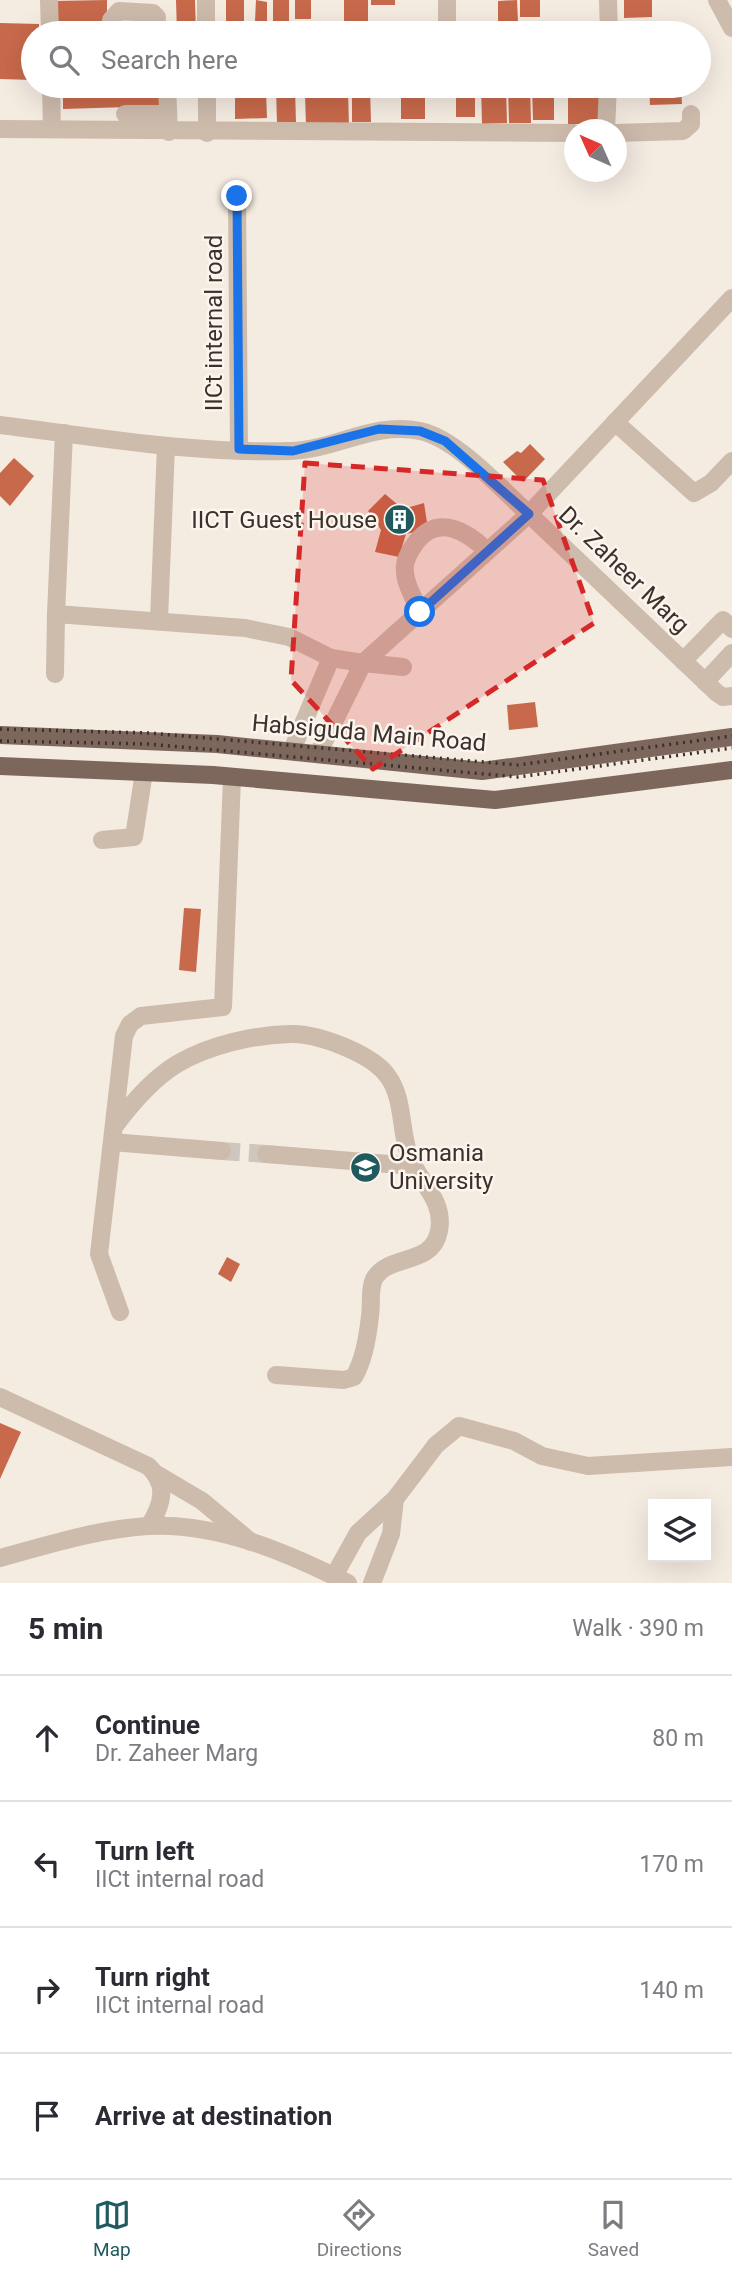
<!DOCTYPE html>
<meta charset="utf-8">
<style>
body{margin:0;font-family:Roboto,sans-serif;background:#f2f2f3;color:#2b2b33}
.controls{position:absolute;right:21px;bottom:21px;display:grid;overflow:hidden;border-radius:0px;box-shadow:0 7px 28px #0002}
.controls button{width:63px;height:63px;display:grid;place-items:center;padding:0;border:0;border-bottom:2px solid #e1e1e2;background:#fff;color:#2b2b33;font:35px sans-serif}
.compass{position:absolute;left:564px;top:119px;width:63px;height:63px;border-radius:50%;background:#fff;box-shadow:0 7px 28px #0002;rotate:315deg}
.stop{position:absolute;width:21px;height:21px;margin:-16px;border:5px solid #1a73e8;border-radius:50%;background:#fff}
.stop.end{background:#1a73e8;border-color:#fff;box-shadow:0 2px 7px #0008}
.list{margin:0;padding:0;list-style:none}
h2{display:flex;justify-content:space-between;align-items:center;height:91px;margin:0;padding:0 28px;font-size:30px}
h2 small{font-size:23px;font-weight:400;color:#7c7c81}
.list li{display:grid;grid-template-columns:46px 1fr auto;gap:21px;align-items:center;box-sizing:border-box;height:126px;padding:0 28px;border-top:2px solid #e1e1e2}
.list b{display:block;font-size:26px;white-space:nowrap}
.list p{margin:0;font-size:23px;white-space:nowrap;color:#7c7c81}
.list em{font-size:23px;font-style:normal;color:#7c7c81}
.icon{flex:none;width:38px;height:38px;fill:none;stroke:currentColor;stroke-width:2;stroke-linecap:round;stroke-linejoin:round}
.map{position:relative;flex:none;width:732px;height:1583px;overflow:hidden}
.search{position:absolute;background:#fff;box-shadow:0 7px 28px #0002;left:21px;right:21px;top:21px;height:77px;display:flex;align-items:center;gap:18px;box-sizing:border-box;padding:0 24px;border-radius:38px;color:#7c7c81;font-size:26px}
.sheet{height:595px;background:#fff}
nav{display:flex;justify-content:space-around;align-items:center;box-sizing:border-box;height:98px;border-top:2px solid #e1e1e2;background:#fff;font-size:19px;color:#7c7c81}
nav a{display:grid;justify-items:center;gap:4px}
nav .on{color:#1f5a5e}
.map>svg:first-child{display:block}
</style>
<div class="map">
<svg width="732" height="1583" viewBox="0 0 732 1583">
<rect width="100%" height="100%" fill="#f4ebe1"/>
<!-- building -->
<g fill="#c8694b">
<polygon points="107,0 107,26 53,27 53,1"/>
<polygon points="176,0 195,0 196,33 177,33"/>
<rect x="226" y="0" width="18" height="23"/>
<polygon points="256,0 267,2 267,22 255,21"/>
<rect x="273" y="0" width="16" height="22"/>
<rect x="295" y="0" width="16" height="19"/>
<rect x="344" y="0" width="24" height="25"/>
<rect x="371" y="0" width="24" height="5"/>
<polygon points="517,0 518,22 498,22 498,1"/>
<rect x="520" y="0" width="20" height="17"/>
<polygon points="624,0 652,0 652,17 624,18"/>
<polygon points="661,22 661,33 621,33 621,23"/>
<polygon points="0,23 39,24 39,33 33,33 33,80 0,79"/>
<polygon points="63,86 162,86 162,106 63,109"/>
<rect x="401" y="86" width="24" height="33"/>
<polygon points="481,86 506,86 507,123 482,124"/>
<polygon points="508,86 530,86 531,123 509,123"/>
<polygon points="532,86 554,86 554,120 533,120"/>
<rect x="568" y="86" width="32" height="38"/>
<polygon points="649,86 681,86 682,104 650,105"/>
<polygon points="370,87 371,122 352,122 352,88"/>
<rect x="456" y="87" width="19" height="30"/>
<polygon points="295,88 296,123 277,123 276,89"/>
<polygon points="266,90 267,118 235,119 235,91"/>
<polygon points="348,92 349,126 306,127 305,93"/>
<polygon points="530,444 545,459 523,482 503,462 517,451 521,453"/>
<polygon points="14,458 34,476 10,506 0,496 0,473"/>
<polygon points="385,494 403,509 424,503 428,529 406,534 399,557 375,552 381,530 368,511"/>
<polygon points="535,702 538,727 509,730 507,705"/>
<polygon points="184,908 201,909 196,972 179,970"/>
<polygon points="227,1257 240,1264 231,1282 218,1274"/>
<polygon points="0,1423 21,1432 0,1479"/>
</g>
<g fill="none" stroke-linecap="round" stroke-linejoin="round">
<!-- minor-tunnel -->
<polyline stroke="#cfc6bd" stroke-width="18" stroke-dasharray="18 9" stroke-linecap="butt" points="222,1151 266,1154"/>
<!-- minor -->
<g stroke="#cdbbac" stroke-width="18">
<polyline points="49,0 50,33"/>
<polyline points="206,0 206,33"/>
<polyline points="608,0 609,33"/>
<polyline points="717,0 732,28"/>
<polyline points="110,33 111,20 119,11 153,13 157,17 156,33"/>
<polyline points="323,33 389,33"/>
<polyline points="447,33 447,0"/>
<polyline points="51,86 52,129"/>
<polyline points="167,86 169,132"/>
<polyline points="207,86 207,133"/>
<polyline points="125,114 168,114"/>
<polyline points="0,129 574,133"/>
<polyline points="606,130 608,86"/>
<polyline points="616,133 683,131 691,124 691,114"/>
<polyline points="237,196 239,449"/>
<polyline points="615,422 694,493 711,483 732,461"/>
<path d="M0,425C96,437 193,454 290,451C335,450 374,421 420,431C456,438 501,489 529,514L732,298"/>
<path d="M420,612C414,598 403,581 405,565C406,556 412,548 417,541C439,514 468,532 487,551"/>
<polyline points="56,614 64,433"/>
<polyline points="159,620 166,446"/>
<polyline points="683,661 723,620 732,629"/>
<polyline points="55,674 56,614 245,628 289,637 331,658"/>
<polyline points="705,682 732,653"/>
<polyline points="292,750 331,658 363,663 529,514 717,693 723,697 732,696"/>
<polyline points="318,754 363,663 403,667"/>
<polyline points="102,840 134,837 144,772"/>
<path d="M114,1127C131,1104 152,1079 177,1064C209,1045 253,1035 290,1034C317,1033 374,1054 389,1078C404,1100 400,1130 409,1155C418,1182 445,1199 439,1231C432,1267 389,1253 374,1279C369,1289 372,1304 370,1316C368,1335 364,1360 354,1377L344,1380L276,1375"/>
<polyline points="112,1142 222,1151"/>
<polyline points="266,1154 413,1166"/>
<polyline points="120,1312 99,1254 124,1036 130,1024 141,1016 223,1007 232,778"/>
<path d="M0,1397L148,1466C168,1484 163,1504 149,1526"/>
<polyline points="158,1475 202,1501 251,1542"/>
<path d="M0,1558C48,1545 98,1529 148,1526C217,1522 288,1553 348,1583"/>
<polyline points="334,1576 358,1533 395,1499 436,1445 459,1426 514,1441 542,1456 588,1466 732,1457"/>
<polyline points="372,1583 391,1534 395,1499"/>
</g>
<!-- major -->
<g stroke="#7d675c" stroke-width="18">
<polyline points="0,735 217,744 482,771 732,737"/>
<polyline points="0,766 213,775 495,800 732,770"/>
</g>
<!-- rail -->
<g stroke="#3b302b" stroke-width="3.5" stroke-dasharray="2 5" stroke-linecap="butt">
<polyline points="0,729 149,733 518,765 732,736"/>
<polyline points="0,741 148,744 518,777 732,748"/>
</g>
</g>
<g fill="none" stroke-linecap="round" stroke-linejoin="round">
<!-- route -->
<polyline stroke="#1a73e8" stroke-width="9" points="237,196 239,449 293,451 379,429 420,431 445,441 529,514 420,612"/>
</g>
<!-- marked area -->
<path fill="#d62828" fill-opacity="0.2" stroke="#d62828" stroke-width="5" stroke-dasharray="14 9" stroke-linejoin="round" d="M305,463L543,480L594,623L373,769L291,680Z"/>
<!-- icons -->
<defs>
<symbol id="building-disc" viewBox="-11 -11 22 22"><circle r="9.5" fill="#1f5a5e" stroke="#fbf5ee"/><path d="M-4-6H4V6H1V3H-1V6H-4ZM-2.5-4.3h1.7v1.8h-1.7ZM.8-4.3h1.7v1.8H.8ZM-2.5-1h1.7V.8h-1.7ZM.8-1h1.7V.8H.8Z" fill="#fff"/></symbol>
<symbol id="university-disc" viewBox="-11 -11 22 22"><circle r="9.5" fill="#1f5a5e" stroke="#fbf5ee"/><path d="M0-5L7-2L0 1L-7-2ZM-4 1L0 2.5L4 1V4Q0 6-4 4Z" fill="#fff"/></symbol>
</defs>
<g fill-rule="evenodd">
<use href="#building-disc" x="382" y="502" width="35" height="35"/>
<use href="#university-disc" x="348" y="1150" width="35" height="35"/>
</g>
<g text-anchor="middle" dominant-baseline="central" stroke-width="5" stroke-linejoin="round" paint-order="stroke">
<!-- street labels -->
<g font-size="24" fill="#3b302b" stroke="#fbf5ee">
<text transform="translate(214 323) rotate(-90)">IICt internal road</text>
<text transform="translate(624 570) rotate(44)">Dr. Zaheer Marg</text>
<text transform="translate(369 733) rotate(5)">Habsiguda Main Road</text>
</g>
<!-- poi labels -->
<g font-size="24" fill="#3b302b" stroke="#fbf5ee" text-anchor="end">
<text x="377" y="520">IICT Guest House</text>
<text x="389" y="1153" text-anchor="start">Osmania<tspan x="389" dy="28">University</tspan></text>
</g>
</g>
</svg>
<div class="controls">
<button><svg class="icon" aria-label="layers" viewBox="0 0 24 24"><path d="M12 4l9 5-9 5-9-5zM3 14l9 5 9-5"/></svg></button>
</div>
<svg class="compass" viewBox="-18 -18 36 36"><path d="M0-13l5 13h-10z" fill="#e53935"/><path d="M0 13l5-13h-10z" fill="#7c7c81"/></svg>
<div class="stop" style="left:420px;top:612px"></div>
<div class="stop end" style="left:237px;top:196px"></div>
<div class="search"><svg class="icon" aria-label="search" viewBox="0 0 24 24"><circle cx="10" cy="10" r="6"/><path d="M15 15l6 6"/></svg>Search here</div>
</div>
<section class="sheet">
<h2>5 min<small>Walk · 390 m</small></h2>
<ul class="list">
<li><svg class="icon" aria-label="ahead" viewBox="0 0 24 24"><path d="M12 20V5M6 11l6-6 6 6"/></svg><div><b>Continue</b><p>Dr. Zaheer Marg</p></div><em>80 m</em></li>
<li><svg class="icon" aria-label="left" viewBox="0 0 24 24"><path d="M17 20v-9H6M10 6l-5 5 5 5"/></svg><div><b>Turn left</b><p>IICt internal road</p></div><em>170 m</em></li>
<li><svg class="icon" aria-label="right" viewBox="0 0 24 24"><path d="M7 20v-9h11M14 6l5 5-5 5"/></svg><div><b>Turn right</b><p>IICt internal road</p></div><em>140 m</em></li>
<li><svg class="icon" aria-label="arrive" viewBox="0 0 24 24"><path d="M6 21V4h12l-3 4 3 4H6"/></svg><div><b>Arrive at destination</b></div></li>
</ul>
</section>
<nav>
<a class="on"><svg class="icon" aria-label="map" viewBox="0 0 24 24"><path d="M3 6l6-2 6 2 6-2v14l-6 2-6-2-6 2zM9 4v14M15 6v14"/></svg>Map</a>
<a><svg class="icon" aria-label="directions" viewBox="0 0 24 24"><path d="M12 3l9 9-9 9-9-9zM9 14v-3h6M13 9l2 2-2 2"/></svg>Directions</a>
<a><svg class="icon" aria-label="saved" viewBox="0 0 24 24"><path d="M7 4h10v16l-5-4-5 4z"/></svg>Saved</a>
</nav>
